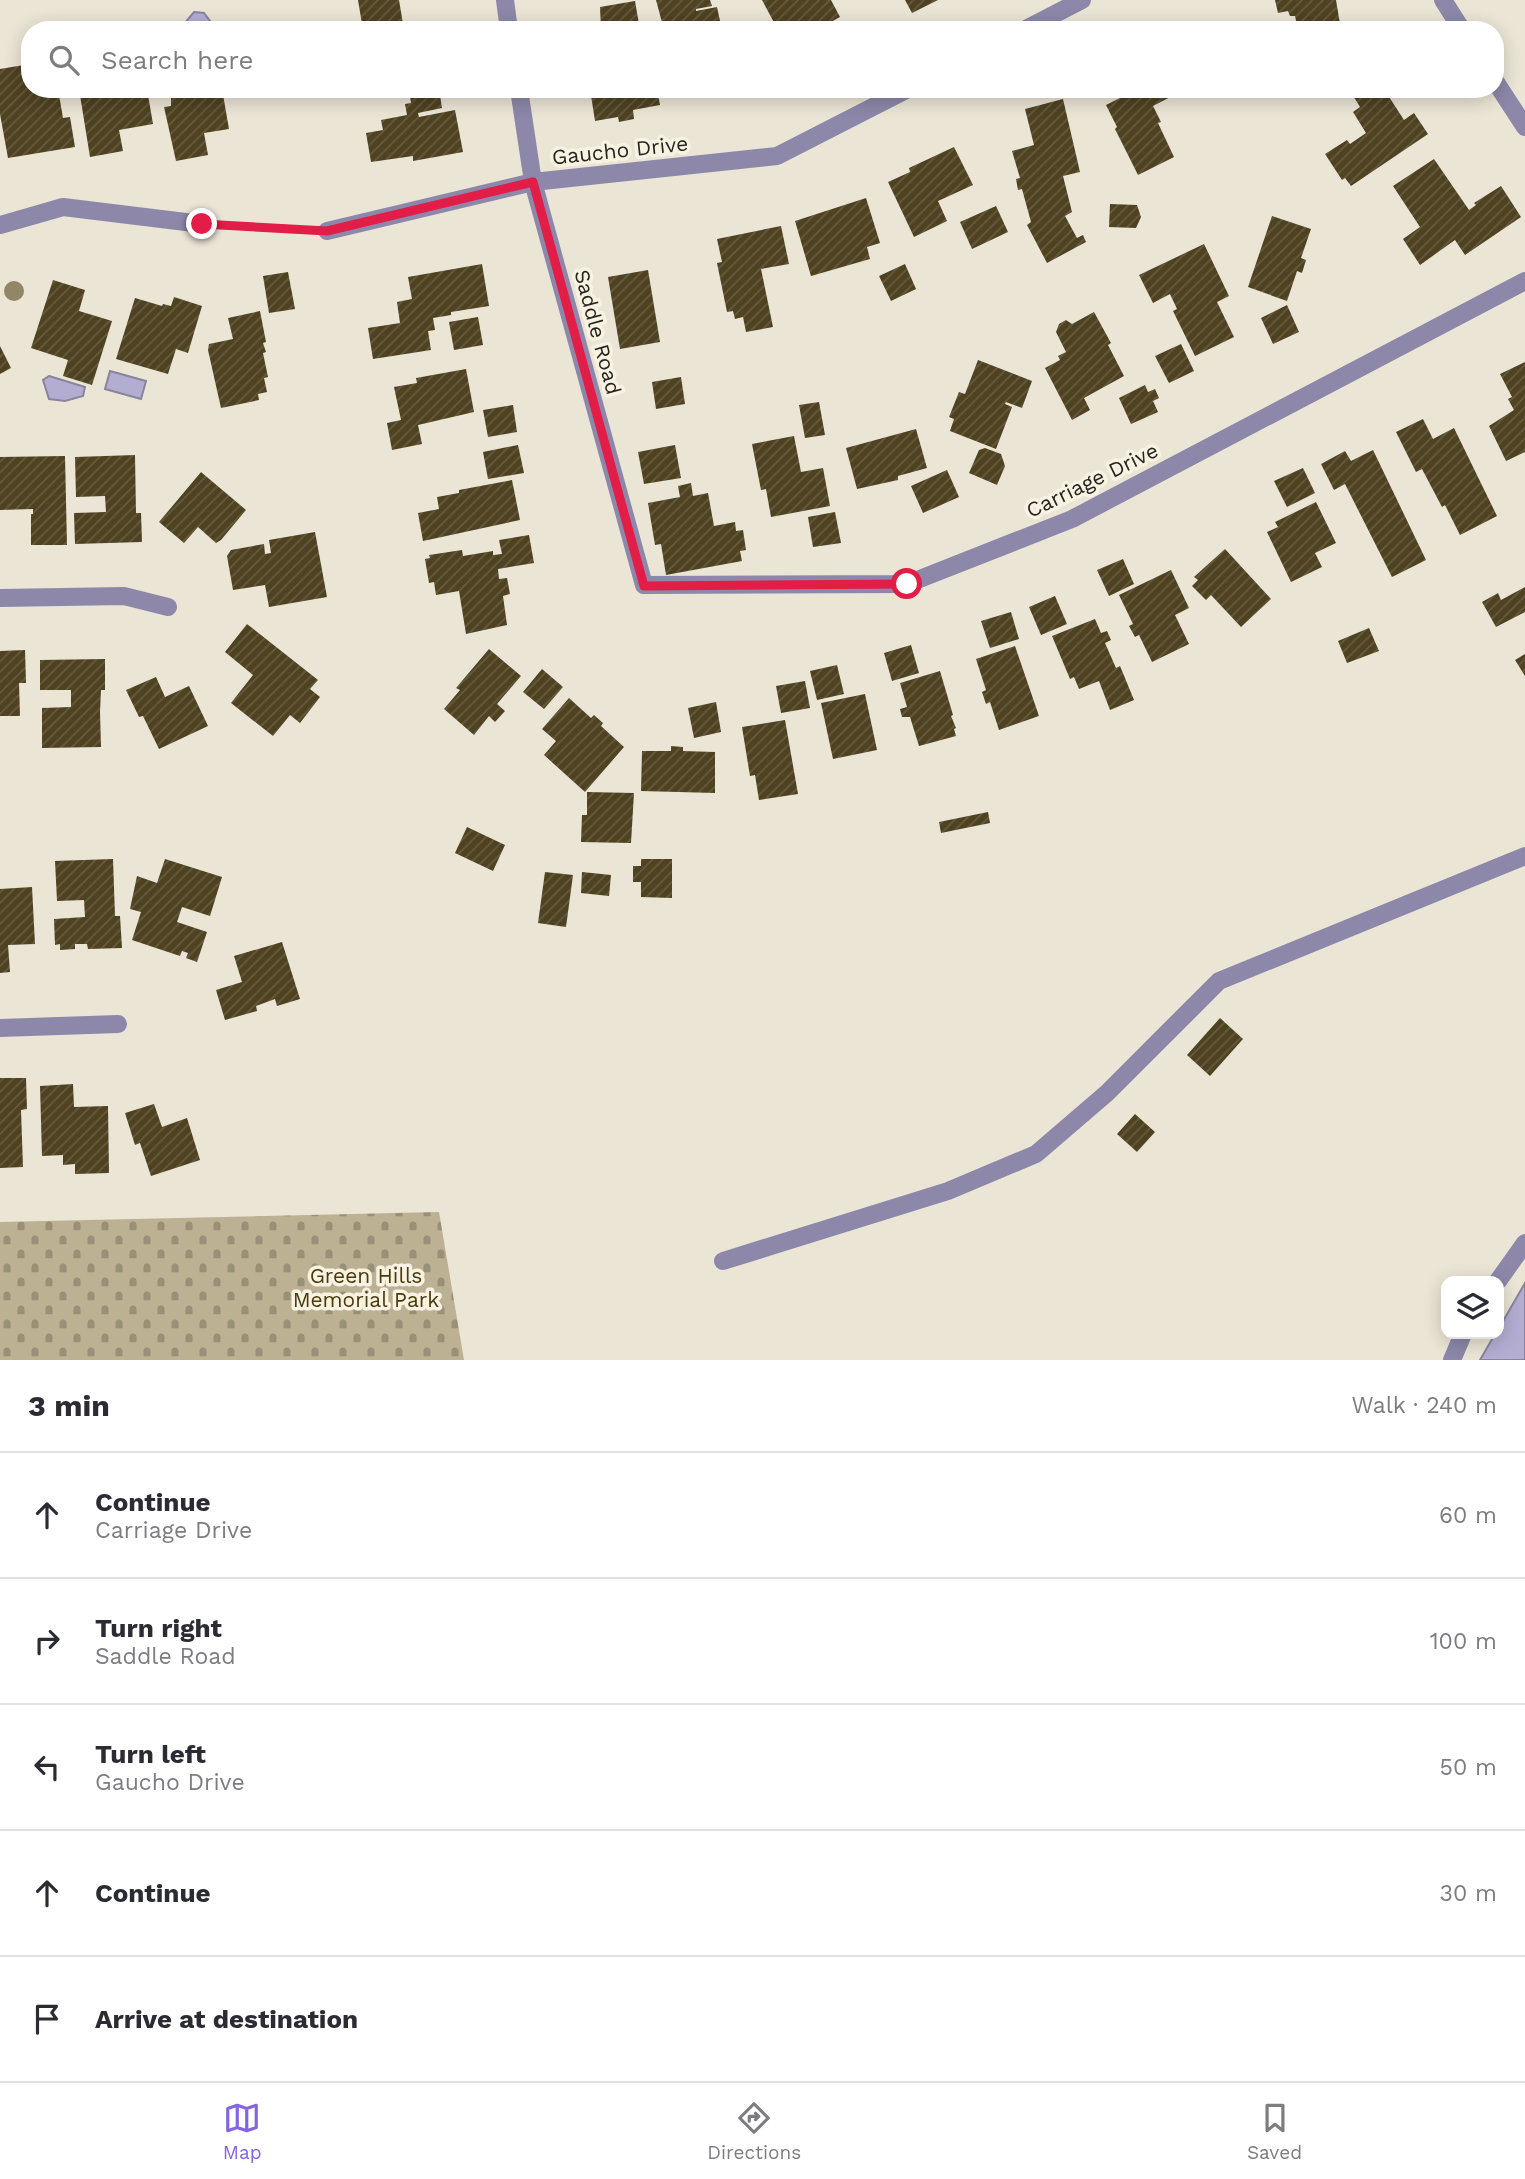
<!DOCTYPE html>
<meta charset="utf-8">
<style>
body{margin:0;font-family:"Work Sans",sans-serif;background:#f7f7f7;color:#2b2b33}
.controls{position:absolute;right:21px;bottom:21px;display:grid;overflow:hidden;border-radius:14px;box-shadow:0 4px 18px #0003}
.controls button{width:63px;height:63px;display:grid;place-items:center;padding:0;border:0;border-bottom:2px solid #e1e1e2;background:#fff;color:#2b2b33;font:35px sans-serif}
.stop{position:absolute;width:21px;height:21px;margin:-16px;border:5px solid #e11d48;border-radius:50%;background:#fff}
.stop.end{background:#e11d48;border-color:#fff;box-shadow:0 2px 7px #0008}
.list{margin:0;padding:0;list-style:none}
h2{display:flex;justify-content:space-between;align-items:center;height:91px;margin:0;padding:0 28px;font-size:30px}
h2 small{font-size:23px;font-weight:400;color:#7c7c81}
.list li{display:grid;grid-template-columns:46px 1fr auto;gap:21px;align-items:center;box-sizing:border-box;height:126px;padding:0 28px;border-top:2px solid #e1e1e2}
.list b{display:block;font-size:26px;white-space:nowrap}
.list p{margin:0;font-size:23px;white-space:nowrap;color:#7c7c81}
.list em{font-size:23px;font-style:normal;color:#7c7c81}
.icon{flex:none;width:38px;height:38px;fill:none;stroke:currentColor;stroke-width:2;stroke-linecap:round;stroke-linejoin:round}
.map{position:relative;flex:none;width:1525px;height:1360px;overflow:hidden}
.search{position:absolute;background:#fff;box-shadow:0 4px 18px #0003;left:21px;right:21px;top:21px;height:77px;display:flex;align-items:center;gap:18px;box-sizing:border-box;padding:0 24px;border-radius:28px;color:#7c7c81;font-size:26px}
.sheet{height:721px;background:#fff}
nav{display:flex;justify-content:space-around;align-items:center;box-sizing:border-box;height:98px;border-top:2px solid #e1e1e2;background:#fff;font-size:19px;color:#7c7c81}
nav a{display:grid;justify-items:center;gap:4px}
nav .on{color:#8564e0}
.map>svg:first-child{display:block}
</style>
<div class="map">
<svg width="1525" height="1360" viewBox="0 0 1525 1360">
<defs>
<pattern id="cemetery-stones" width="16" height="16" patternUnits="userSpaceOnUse" patternTransform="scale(1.75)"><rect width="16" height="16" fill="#bdb194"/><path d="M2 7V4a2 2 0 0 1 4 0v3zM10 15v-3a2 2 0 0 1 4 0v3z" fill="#999078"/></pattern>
<pattern id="building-hatch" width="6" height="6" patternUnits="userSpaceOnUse" patternTransform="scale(1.75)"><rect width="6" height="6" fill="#4f4221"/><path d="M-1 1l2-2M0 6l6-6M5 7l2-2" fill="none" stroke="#655b40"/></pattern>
</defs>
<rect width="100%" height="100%" fill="#ebe5d6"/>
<!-- cemetery -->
<polygon fill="url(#cemetery-stones)" points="439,1212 464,1360 0,1360 0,1222"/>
<!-- water -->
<g fill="#b3add2" stroke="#89849c" stroke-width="2">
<polygon points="194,12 204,13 210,21 203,30 179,30"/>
<polygon points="110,371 146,381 141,399 105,389"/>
<polygon points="49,376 85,387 83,396 65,401 49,399 43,380"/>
<polygon points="1525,1283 1525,1360 1480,1360 1495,1334 1499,1334 1499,1328"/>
</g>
<!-- building -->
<g fill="url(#building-hatch)">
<polygon points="358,0 399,0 404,30 363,30"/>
<polygon points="656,0 710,0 712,6 696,9 696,11 717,7 722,30 664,30"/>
<polygon points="762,0 831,0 840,17 816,30 778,30"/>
<polygon points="905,0 938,0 912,13"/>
<polygon points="1275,0 1336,0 1341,30 1298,30 1295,16 1290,16 1288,11 1278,13"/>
<polygon points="635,1 640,30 601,30 600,7"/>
<polygon points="848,21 852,30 829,30"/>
<polygon points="30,64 30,89 58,89 63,118 70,117 75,147 8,158 0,114 0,69"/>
<polygon points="79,89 147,89 153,124 119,130 123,151 90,157"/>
<polygon points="171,89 222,89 229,129 204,133 208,155 176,161 164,107 171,106"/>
<polygon points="409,89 439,89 442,108 418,113 419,117 455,110 463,152 413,161 413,156 371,162 366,133 383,130 381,120 407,115 405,104 411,103"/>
<polygon points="590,89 657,89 660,105 633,110 634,119 619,122 618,117 595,121"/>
<polygon points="1118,89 1176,89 1178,93 1153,106 1161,122 1158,123 1174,157 1138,175 1115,129 1117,127 1106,105 1122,97"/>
<polygon points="1349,89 1384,89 1404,120 1414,113 1428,134 1351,186 1345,178 1342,180 1325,154 1347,140 1350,144 1366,133 1353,112 1360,107"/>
<polygon points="1063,99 1080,172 1063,176 1072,212 1065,216 1077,238 1083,235 1086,242 1047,263 1027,225 1031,222 1022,189 1018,190 1016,179 1020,178 1012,151 1034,145 1025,109"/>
<polygon points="954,147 973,185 938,201 947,221 914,237 888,182 910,172 909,168"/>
<polygon points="1434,159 1469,210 1476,205 1474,203 1501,186 1521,217 1465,255 1455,240 1420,265 1403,239 1420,227 1393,186"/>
<polygon points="866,198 880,243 867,247 870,259 811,276 795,221"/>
<polygon points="1110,204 1137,205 1141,217 1136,228 1109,227"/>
<polygon points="996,206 1008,232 972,249 960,222"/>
<polygon points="1272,216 1311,229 1301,258 1306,260 1302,273 1297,271 1287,301 1248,287"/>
<polygon points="781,226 789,264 761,269 773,327 746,332 743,317 735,319 733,311 727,312 717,263 722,262 717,239"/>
<polygon points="1204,244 1229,296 1217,302 1234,337 1195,356 1173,311 1177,309 1170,294 1153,303 1139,275"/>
<polygon points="482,264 489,306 451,312 451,315 433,318 435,330 428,331 431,350 373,359 368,328 400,323 397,302 412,299 408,277"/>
<polygon points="905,264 916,289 891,301 879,276"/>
<polygon points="648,270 660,342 620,349 608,277"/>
<polygon points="288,272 295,309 269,313 263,276"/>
<polygon points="53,280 85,290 79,311 112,321 92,385 63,376 68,360 31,348"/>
<polygon points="174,297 202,306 188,353 176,349 168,374 116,359 135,298 162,306 163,304 171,306"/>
<polygon points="1287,305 1299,332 1273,344 1261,318"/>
<polygon points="260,311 266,342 263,343 266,352 263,353 268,377 264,378 267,392 258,394 259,400 221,408 208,350 209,344 233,339 228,318"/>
<polygon points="1094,312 1111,343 1108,345 1124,376 1084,398 1090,410 1072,420 1045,368 1060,360 1058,356 1066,352 1056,332 1059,324 1066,320 1072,324"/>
<polygon points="478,317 483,345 454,350 449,322"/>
<polygon points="1181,344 1194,371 1169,383 1155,356"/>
<polygon points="0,346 11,368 0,374"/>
<polygon points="978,360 1032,381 1022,408 1006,402 1005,404 1012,407 996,449 950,431 954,419 949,417 959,392 965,394"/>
<polygon points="1525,362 1525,452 1506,461 1489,426 1514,410 1508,399 1512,397 1500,374"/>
<polygon points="466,369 474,412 418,425 422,444 392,450 387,423 401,420 394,387 417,383 416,378"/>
<polygon points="681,377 685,404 656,409 652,382"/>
<polygon points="1145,385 1148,392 1155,389 1159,398 1153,401 1158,412 1131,424 1119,398"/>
<polygon points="819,402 825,435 805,438 799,405"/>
<polygon points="513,405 517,432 488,437 483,410"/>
<polygon points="1423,419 1433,439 1454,428 1497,516 1460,535 1445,505 1442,507 1422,469 1416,472 1396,432"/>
<polygon points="916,429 927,468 898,476 898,480 857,489 846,448"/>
<polygon points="794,436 801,472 823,468 830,506 771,517 766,489 761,490 752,444"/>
<polygon points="518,445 524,473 488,479 483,452"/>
<polygon points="675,445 681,478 644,484 638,452"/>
<polygon points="985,448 1001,454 1005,466 997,485 969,473 979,450"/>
<polygon points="1373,450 1426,560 1392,577 1345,484 1334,490 1321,464 1345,451 1351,461"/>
<polygon points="135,455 136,513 141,513 142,542 75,544 74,513 106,512 105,496 76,497 75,457"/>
<polygon points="65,456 67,545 31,545 31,514 33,514 33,509 0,510 0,457"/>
<polygon points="1303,468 1315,493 1287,507 1274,481"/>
<polygon points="947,470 959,497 923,513 911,486"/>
<polygon points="201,472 246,510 221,540 216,543 198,527 184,543 159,522"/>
<polygon points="512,480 520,520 423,541 418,513 439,509 437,497 459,493 459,490"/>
<polygon points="691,483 693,496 708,493 714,526 735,522 736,531 743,530 746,550 740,551 742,561 666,575 661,544 655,545 648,503 680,497 678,486"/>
<polygon points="1316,502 1336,543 1315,553 1322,567 1291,582 1267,532 1278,527 1275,522"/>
<polygon points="835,512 841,543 813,547 808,517"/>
<polygon points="315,532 327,597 269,607 265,585 233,590 227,556 231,550 264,544 265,554 271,553 269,540"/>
<polygon points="529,535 534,563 498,569 499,579 507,578 510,594 503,596 507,625 466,634 459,591 436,595 434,582 429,583 425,559 430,558 429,555 462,550 463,556 493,551 493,555 502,554 499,540"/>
<polygon points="1225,549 1271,599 1241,627 1211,595 1206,600 1192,586 1198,580 1194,577"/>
<polygon points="1123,559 1134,584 1109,596 1097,570"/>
<polygon points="1171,570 1189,608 1175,615 1189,644 1152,662 1139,635 1135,637 1129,626 1133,624 1119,595"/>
<polygon points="1525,587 1525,612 1496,627 1482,602 1498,593 1501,600"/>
<polygon points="1055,596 1067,624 1041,635 1029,607"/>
<polygon points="1011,612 1019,639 990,648 981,621"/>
<polygon points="1095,619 1101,633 1107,631 1111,640 1105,643 1116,668 1120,666 1134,700 1110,710 1099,681 1079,689 1074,677 1070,679 1052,636"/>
<polygon points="247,624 318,680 310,689 320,697 300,723 290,715 273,736 231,703 253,675 225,652"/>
<polygon points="1369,628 1379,651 1347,663 1338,641"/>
<polygon points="911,645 919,673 892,681 884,653"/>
<polygon points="1015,646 1039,716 999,730 990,702 986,704 982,692 986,690 976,659"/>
<polygon points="489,649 521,676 497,704 505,711 495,722 489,716 474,735 444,709 460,690 456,688"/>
<polygon points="25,650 26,683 19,683 20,716 0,716 0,651"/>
<polygon points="1525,654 1525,676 1515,660"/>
<polygon points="105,659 105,690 101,690 100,712 101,747 42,748 42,708 71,707 71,690 40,690 40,660"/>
<polygon points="837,665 844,694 817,700 810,671"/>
<polygon points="542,669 563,687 544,709 523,692"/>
<polygon points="940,671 953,715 951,716 956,728 954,729 956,736 919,746 910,717 902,717 900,709 907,707 900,683"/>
<polygon points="156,677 165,697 189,686 208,726 159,749 143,716 139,717 126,690"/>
<polygon points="805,681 810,708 781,713 776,686"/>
<polygon points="865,694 877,750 833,759 821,703"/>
<polygon points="569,698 591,718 594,715 603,723 601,726 624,747 585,792 544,755 556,741 542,729"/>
<polygon points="716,702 721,732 694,738 688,708"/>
<polygon points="785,720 798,794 759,800 755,775 750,776 742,727"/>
<polygon points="671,746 683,747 683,751 715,752 715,793 641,791 642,751 671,751"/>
<polygon points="587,792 634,793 631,843 581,842 582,815 587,815"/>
<polygon points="988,812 990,823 941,833 939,822"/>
<polygon points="467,827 505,845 493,871 455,853"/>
<polygon points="113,859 115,916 120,916 122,948 88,949 87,944 75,944 75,949 60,950 60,944 55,945 54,919 85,917 84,900 57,901 55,861"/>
<polygon points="165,859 222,877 210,916 182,907 177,922 207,932 197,962 186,958 188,953 182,951 180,956 132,940 141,912 130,909 137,876 157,883"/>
<polygon points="641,859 672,859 672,898 641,897 641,882 633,882 633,866 641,866"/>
<polygon points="545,872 573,875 566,927 538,923"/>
<polygon points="582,872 611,875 609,896 581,893"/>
<polygon points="32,887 35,944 8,945 10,972 0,973 0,889"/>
<polygon points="282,942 300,999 277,1006 275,999 256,1006 257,1011 225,1020 216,990 242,982 234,956"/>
<polygon points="1220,1018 1243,1039 1210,1076 1187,1055"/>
<polygon points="0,1078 26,1078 27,1109 21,1110 23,1167 0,1168"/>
<polygon points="73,1084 74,1107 108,1106 109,1173 75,1174 75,1164 63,1165 63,1155 42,1156 40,1086"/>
<polygon points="154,1104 162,1127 187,1118 200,1160 151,1176 140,1143 135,1145 125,1113"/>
<polygon points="1135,1114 1155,1132 1137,1152 1117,1134"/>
</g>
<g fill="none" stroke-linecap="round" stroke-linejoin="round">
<!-- path -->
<polyline stroke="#9f9b90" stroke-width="4.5" stroke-dasharray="7 3.5" stroke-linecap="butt" points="223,225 305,230"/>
<!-- minor -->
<g stroke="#8d88a9" stroke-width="18">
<polyline points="505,0 509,30"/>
<polyline points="1443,0 1462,30"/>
<polyline points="1024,30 1082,0"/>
<polyline points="1495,81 1525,127"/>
<polyline points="519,89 533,182 644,585 907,584 1072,519 1525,281"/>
<polyline points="0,225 63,207 202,224"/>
<polyline points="327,231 533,182 777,156 908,89"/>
<polyline points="0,598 124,596 168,607"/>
<polyline points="0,1028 118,1024"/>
<polyline points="723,1261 948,1191 1036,1154 1107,1093 1219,981 1525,856"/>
<polyline points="1498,1281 1525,1243"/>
<polyline points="1452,1360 1463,1334"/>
</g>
</g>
<!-- trees -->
<circle fill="#928666" cx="14" cy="291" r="10"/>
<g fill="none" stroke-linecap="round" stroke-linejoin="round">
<!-- route -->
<polyline stroke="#e11d48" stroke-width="9" points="202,224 327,231 533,182 644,586 907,584"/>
</g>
<g text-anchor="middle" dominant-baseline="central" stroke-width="7" stroke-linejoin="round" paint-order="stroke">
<!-- street labels -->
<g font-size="21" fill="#26241f" stroke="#f8f2e3">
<text transform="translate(620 150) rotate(-6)">Gaucho Drive</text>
<text transform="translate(598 332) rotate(75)">Saddle Road</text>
<text transform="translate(1092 480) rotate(-26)">Carriage Drive</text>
</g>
<!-- park labels -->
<g font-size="21" fill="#4a390a" stroke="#f8f2e3">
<text x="366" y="1275">Green Hills<tspan x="366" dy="24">Memorial Park</tspan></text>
</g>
</g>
</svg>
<div class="controls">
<button><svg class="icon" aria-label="layers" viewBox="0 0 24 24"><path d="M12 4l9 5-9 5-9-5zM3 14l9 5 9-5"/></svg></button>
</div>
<div class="stop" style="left:907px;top:584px"></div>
<div class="stop end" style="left:202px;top:224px"></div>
<div class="search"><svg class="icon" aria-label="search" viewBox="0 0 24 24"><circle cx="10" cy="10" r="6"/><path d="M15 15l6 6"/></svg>Search here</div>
</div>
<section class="sheet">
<h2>3 min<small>Walk · 240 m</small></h2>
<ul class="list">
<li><svg class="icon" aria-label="ahead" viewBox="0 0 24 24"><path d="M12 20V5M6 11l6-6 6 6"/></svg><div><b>Continue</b><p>Carriage Drive</p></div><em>60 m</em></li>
<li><svg class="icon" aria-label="right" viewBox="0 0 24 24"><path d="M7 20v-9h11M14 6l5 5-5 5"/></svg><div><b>Turn right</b><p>Saddle Road</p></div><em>100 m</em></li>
<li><svg class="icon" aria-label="left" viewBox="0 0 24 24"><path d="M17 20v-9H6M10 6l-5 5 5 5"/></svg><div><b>Turn left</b><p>Gaucho Drive</p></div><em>50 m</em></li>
<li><svg class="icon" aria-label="ahead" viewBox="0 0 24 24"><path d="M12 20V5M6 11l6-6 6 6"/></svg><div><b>Continue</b></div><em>30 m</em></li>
<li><svg class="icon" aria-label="arrive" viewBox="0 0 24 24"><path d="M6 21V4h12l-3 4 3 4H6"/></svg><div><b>Arrive at destination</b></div></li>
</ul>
</section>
<nav>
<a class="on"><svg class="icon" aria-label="map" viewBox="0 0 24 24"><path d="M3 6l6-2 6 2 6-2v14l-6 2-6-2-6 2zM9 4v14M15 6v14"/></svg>Map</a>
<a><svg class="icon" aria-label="directions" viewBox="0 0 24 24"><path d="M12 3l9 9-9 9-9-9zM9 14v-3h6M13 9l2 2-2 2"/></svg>Directions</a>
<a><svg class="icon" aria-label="saved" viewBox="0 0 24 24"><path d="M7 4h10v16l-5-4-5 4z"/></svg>Saved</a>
</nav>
